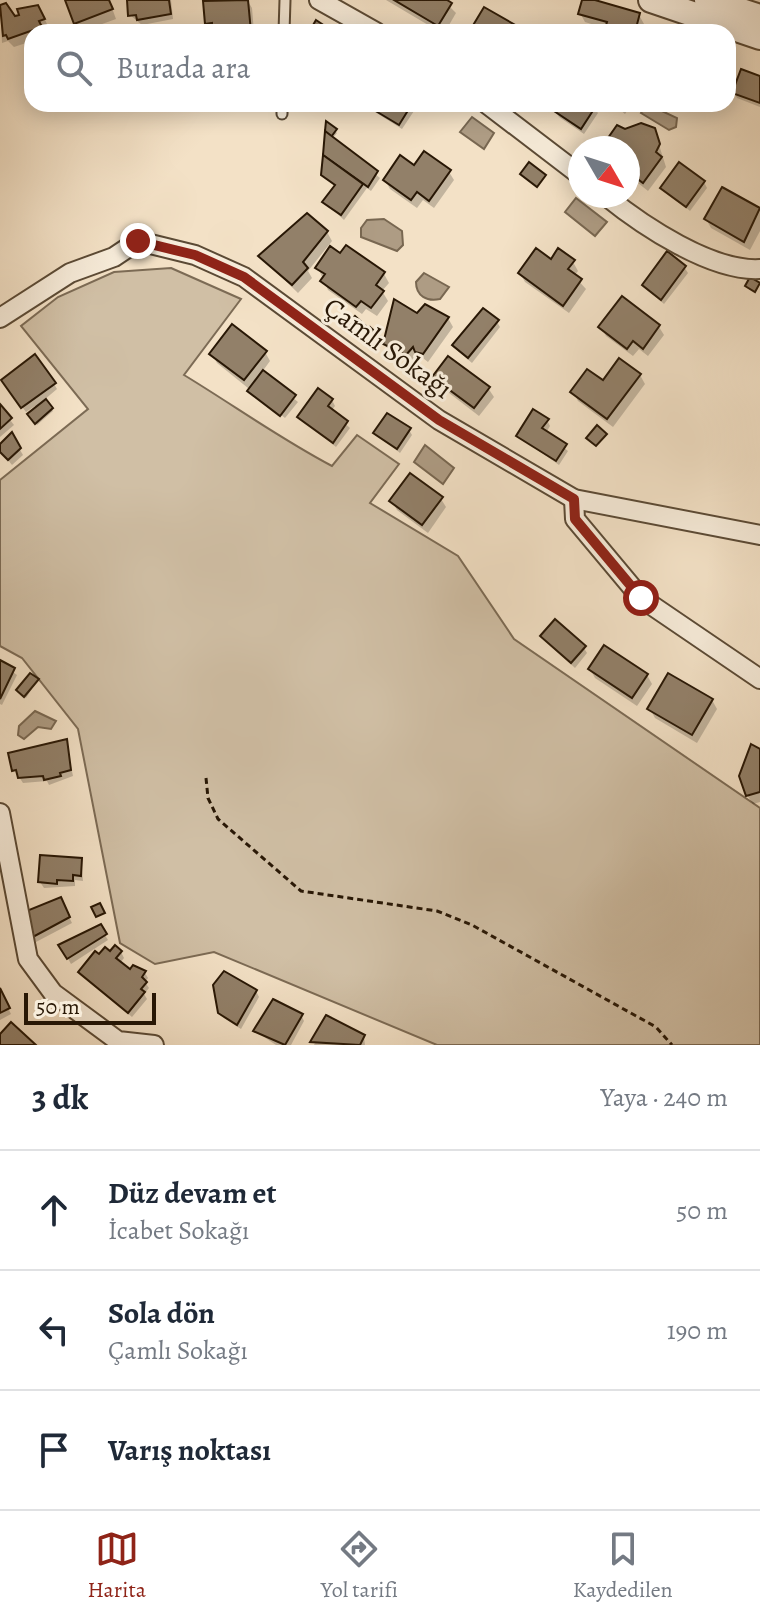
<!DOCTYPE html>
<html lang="tr">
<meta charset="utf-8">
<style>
body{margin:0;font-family:Alegreya,serif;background:#f2f2f3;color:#1f2937}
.compass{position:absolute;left:568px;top:136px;width:72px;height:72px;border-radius:50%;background:#fff;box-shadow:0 4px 20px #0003;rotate:129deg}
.scale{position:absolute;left:24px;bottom:20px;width:132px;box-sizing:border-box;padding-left:8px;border:4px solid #281705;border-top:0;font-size:22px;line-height:28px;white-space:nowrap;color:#281705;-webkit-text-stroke:6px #f7ecda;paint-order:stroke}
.stop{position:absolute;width:24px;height:24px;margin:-18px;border:6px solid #8f2418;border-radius:50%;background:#fff}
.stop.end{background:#8f2418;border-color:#fff;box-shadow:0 2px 8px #0008}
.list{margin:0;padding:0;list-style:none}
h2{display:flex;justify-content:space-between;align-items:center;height:104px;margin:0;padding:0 32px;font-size:34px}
h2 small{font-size:26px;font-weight:400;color:#747a83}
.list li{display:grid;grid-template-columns:52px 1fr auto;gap:24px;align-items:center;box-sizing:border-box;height:120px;padding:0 32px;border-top:2px solid #e0e1e3}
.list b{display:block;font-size:30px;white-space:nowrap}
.list p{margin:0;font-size:26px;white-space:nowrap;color:#747a83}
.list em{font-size:26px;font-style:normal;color:#747a83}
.icon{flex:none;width:44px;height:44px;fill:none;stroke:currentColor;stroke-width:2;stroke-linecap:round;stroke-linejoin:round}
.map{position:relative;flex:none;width:760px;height:1045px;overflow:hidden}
.search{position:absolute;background:#fff;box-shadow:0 4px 20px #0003;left:24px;right:24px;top:24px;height:88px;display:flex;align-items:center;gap:20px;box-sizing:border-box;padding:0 28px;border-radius:24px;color:#747a83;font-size:30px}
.sheet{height:464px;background:#fff}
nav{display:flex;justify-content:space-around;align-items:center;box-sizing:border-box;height:112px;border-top:2px solid #e0e1e3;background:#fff;font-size:22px;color:#747a83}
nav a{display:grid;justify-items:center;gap:4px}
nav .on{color:#8f2418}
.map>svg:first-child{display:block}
</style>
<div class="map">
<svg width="760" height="1045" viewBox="0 0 760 1045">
<rect width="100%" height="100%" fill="#f3e1c6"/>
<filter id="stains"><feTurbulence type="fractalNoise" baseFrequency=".0025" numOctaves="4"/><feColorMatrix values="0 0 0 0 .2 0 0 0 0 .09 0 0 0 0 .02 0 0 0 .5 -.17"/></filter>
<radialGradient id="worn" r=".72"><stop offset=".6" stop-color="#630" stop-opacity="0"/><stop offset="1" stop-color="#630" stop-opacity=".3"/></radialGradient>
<!-- green -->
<path fill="#d0bfa5" stroke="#7c6b55" stroke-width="2" d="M171,268L241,299L184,375C235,406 279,438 332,466L357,435L399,464L370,503L458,556L514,639L760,808V1045H437L214,952L155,964L120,943L78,729L22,658L0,646V480L88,409L21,326L58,297L114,272Z"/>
<!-- water -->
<g fill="#ae9c84" stroke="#786751" stroke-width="2">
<polygon points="647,104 677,118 676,127 669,130 641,113"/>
<polygon points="472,117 494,133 484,149 460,132"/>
<polygon points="576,198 607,222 595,236 565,212"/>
<polygon points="384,219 402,231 403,245 397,251 361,237 361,228 367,220"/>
<path d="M424,273L449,287L440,299C427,302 416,296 416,282Z"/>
<polygon points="425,445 454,468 443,484 414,462"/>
<polygon points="35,711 56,721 51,729 38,727 24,739 18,735 19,726"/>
</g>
<!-- shadow -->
<g fill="#0003">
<polygon points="67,0 109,0 116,19 80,32"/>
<polygon points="129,0 171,0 173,19 142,25 130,15"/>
<polygon points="217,0 247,0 252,8 254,32 212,32 207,23"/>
<polygon points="386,0 443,0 456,13 445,32 440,32"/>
<polygon points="584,0 639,15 644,24 642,32 606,32 607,29 585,22 580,13"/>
<polygon points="5,5 14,18 33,6 40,10 49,28 44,32 32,32 32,41 14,47 8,41 2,43 0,7"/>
<polygon points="760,78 760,107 737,98 734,92"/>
<polygon points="373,104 417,104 418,105 402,129 375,112"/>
<polygon points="561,104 598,104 595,109 598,113 584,134 559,117 556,112"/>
<polygon points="623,104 632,104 625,114 619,109"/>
<polygon points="327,125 337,133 332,139 380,178 371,191 367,188 344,220 325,202 336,187 323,174"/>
<polygon points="654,129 666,167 648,191 628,175 628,148 604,148 625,132"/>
<polygon points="414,168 449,172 454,180 434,208 423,200 417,208 390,189 385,180"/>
<polygon points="704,182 707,188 690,211 663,188"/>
<polygon points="723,190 760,210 760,231 750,250 711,228 706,219"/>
<polygon points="327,232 332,241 308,271 312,278 298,293 260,256"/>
<polygon points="551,261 573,262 578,271 574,276 586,289 569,313 525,282 520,273"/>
<polygon points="684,267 688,273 664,304 644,286"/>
<polygon points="318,268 384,274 389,283 382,291 388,301 377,316 366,309 362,314 328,290"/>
<polygon points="418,316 448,318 453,327 428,362 419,355 412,363 390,353 385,344"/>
<polygon points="497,322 500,327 472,363 458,351 455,346"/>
<polygon points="365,327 380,340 373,349 350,328"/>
<polygon points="601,327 659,327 664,335 648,356 639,349 633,356 606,336"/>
<polygon points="265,352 270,361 262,372 298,402 285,418 217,363 212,354"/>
<polygon points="640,375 645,384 613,427 578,401 573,392"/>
<polygon points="434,377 488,388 494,397 479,416 440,386"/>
<polygon points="54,384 57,389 44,400 53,411 37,425 30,415 37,408 35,406 26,412 6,386"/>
<polygon points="332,400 335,406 331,411 350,428 336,447 299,417"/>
<polygon points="0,407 14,425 0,437"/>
<polygon points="547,420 550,426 546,433 568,451 559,465 518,436"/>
<polygon points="409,430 412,435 400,453 376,433"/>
<polygon points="12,436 23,455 12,465 0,450"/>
<polygon points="441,499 446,507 428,533 397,510 392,501"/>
<polygon points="542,637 584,648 587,653 575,668"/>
<polygon points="0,663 17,675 2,705 0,704"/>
<polygon points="590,669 647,675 652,684 637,706 595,678"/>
<polygon points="37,681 26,698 20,693"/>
<polygon points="712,700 717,709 697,743 655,718 650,709"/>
<polygon points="66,742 73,776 49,785 47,781 23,783 19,777"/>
<polygon points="751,747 760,751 760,802 753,804 747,795 744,761"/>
<polygon points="81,860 83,881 75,880 75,886 44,888 40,882"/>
<polygon points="63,905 72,923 36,942 26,913"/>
<polygon points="100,927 108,940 71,964 61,946"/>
<polygon points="121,952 124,958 120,963 130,972 134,967 145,973 148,978 145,982 149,988 144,994 147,999 132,1017 80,972 100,957"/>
<polygon points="256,991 259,997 241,1029 224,1018 220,1012"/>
<polygon points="0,992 11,1014 0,1020"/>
<polygon points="301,1015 304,1021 291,1045 276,1045 255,1031"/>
<polygon points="327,1017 364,1037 365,1045 314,1045"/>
</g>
<!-- building -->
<g fill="#928069" stroke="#281705" stroke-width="2">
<polygon points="65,0 109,0 113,9 74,24"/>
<polygon points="127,0 169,0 171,14 137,20 136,15 128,16"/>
<polygon points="248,0 251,32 212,32 212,23 205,24 203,1"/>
<polygon points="394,0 447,0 452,3 438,26"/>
<polygon points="582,0 595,0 640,13 635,32 604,32 607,22 578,14"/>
<polygon points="6,3 15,16 19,15 17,9 38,5 45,19 39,21 42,27 8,39 6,35 3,36 0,5"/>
<polygon points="484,7 524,30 523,32 469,32"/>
<polygon points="316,20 334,32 309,32"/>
<polygon points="741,69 760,76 760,103 732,93"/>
<polygon points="371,104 412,104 399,125 369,107"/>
<polygon points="559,104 592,104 596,106 581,129 554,111"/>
<polygon points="326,121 337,129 331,137 325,131"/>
<polygon points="641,123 655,128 660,144 656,152 662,157 643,183 628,172 628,148 601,148 617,125 625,129"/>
<polygon points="325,131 378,171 368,187 323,155"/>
<polygon points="424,151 451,170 429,201 417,192 411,200 383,180 400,155 414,165"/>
<polygon points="323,155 363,184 341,215 322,202 335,185 321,175"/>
<polygon points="529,162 546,175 537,187 520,174"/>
<polygon points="679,162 705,181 686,207 660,188"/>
<polygon points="722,187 760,208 744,242 704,219"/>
<polygon points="307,213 328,231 303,262 308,268 292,285 258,256"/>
<polygon points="346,245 385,272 376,285 384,291 371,308 361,301 356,307 320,281 325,274 315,268 330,246 340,253"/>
<polygon points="536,248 551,259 558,248 575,260 568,269 582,279 563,306 518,273"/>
<polygon points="667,251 686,266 661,300 642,285"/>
<polygon points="750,277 760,283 755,292 745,286"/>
<polygon points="622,296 660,325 643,349 633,341 627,349 598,327"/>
<polygon points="394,299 417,313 425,304 449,317 423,354 415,352 413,347 406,355 383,344"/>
<polygon points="483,308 499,320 468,358 452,345"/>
<polygon points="355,316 366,326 357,336 346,325"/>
<polygon points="232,324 267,351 244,380 209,354"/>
<polygon points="370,327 381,337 371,348 360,338"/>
<polygon points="35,354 56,383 21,408 1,380"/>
<polygon points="448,356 490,387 474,408 432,377"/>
<polygon points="619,358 641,374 607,419 570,392 587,369 603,380"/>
<polygon points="263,370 296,395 280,416 247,391"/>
<polygon points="318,388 333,399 328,406 348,421 333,443 297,417"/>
<polygon points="46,399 53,408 35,424 27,414"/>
<polygon points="0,404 12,418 0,429"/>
<polygon points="533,409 549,419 542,428 567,444 556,461 516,436"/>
<polygon points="387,413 411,428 397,449 373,433"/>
<polygon points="597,425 607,434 596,446 586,438"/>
<polygon points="12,432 21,448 8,460 0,452 0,444"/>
<polygon points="410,473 443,497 422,525 389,501"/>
<polygon points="555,619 586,646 571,663 540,636"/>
<polygon points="604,645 648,674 632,698 588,669"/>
<polygon points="0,660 15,668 0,699"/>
<polygon points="30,673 39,679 24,697 16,690"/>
<polygon points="668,673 713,699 692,735 647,709"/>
<polygon points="67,739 71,770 60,773 61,776 44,780 43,776 18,778 16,770 12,771 8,753"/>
<polygon points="751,744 760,749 760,792 746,796 739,776"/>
<polygon points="40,855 82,858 81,876 73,875 73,881 57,880 57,884 38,882"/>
<polygon points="61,897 70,917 31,938 24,912"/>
<polygon points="100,903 105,913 96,917 91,907"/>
<polygon points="101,924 107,934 67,959 58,945"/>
<polygon points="115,945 122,951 116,958 130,969 133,965 146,971 142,977 147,982 141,989 145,992 128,1013 78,972 95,951 99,954 105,947 110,951"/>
<polygon points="224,971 257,990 237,1025 218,1013 213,985"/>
<polygon points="0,988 10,1008 0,1013"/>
<polygon points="273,999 303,1014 285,1045 253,1031"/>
<polygon points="326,1015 365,1035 360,1045 310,1042"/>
<polygon points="11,1022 36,1045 0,1045 0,1034"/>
</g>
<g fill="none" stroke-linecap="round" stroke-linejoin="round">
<defs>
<g id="service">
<polyline points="284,32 285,0"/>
<polyline points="282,114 282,104"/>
</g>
<g id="minor">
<polyline points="319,0 376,32"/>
<polyline points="487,104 580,175"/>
<path d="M606,196C643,226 712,272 760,269"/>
<polyline points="0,318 70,273 114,257 138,241 195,255 244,277 439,420 574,499 760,535"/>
<polyline points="574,499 575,519 641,598 760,679"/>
<polyline points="0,813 28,959 53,993 118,1041 154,1045"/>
</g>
<g id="tertiary">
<polyline points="651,0 760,37"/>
<polyline points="707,0 760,17"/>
</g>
</defs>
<!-- service casing -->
<use href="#service" stroke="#5b4a35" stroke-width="13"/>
<!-- minor casing -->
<use href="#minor" stroke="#5b4a35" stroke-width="22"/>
<!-- tertiary casing -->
<use href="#tertiary" stroke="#5b4a35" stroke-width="28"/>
<!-- path -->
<polyline stroke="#281705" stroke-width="3" stroke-dasharray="6 4" stroke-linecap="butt" points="206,778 208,798 218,819 301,891 437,911 472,925 656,1027 672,1045"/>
<!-- service -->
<use href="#service" stroke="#f7ecda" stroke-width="9"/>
<!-- minor -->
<use href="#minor" stroke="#f7ecda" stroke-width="18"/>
<!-- tertiary -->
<use href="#tertiary" stroke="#f7ecda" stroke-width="24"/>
</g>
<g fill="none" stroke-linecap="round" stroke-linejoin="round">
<!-- route -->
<polyline stroke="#8f2418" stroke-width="10" points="138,241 195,255 244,277 439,420 574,499 575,519 641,598"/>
</g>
<g text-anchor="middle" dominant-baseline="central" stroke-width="6" stroke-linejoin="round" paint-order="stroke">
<!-- street labels -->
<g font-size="28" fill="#281705" stroke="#f7ecda">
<text transform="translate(388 348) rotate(36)">Çamlı Sokağı</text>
</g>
</g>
<rect width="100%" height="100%" filter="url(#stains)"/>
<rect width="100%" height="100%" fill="url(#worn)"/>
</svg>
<svg class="compass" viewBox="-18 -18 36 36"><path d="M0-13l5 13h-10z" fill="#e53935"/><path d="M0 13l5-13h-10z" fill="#747a83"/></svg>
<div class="scale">50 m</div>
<div class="stop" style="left:641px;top:598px"></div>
<div class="stop end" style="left:138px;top:241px"></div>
<div class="search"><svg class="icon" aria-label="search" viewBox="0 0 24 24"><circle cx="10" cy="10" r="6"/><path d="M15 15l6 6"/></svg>Burada ara</div>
</div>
<section class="sheet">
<h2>3 dk<small>Yaya · 240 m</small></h2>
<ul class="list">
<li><svg class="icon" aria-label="ahead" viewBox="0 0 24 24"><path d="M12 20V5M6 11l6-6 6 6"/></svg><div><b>Düz devam et</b><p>İcabet Sokağı</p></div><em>50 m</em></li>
<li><svg class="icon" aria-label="left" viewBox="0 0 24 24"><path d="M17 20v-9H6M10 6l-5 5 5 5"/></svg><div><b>Sola dön</b><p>Çamlı Sokağı</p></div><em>190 m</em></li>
<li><svg class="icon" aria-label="arrive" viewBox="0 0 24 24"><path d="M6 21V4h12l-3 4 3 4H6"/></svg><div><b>Varış noktası</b></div></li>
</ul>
</section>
<nav>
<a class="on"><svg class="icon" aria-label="map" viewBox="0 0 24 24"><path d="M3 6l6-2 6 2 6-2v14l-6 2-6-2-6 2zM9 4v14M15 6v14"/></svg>Harita</a>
<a><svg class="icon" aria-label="directions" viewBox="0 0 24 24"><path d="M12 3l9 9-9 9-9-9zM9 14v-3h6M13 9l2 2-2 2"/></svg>Yol tarifi</a>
<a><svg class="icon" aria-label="saved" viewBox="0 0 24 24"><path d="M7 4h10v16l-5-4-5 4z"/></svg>Kaydedilen</a>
</nav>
